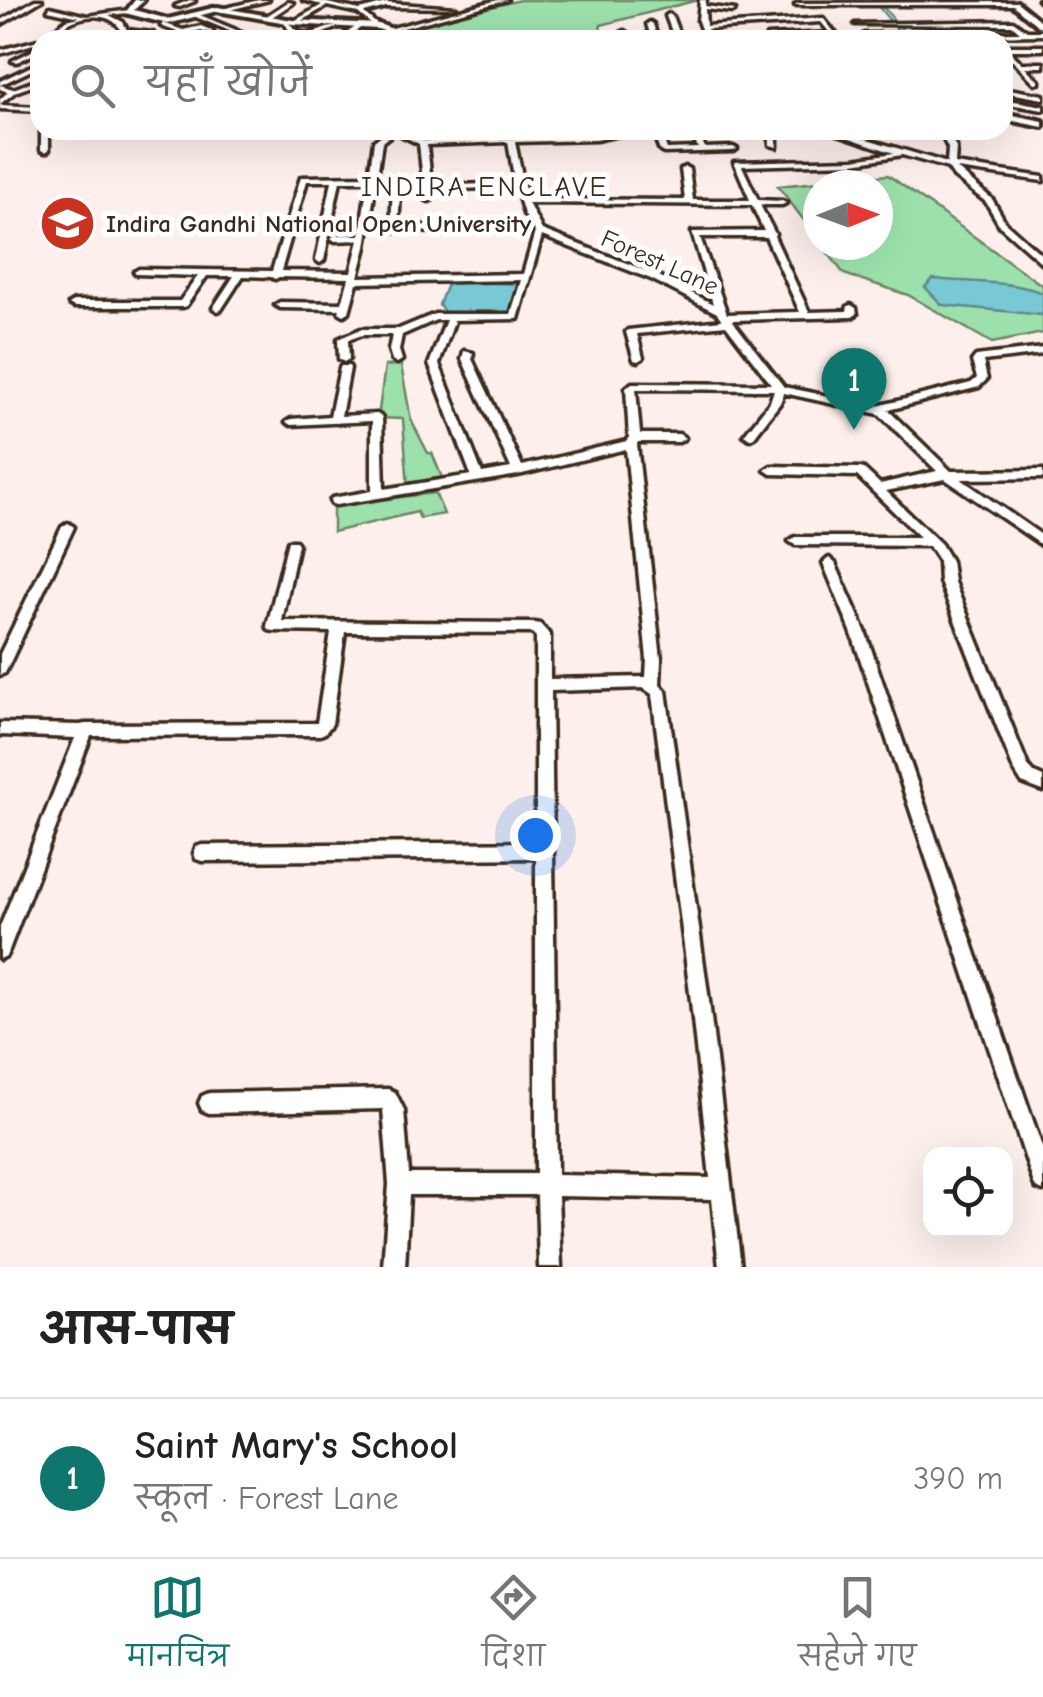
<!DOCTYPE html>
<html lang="hi">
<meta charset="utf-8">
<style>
body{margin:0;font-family:"Comic Neue","Playpen Sans Deva",sans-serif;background:#f2f2f2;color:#222}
.controls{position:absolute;right:30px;bottom:30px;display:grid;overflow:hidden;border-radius:20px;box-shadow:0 10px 40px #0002}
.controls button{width:90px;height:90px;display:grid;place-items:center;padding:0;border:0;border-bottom:2px solid #e0e0e0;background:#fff;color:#222;font:50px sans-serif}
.compass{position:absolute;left:803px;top:170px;width:90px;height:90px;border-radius:50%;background:#fff;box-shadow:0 10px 40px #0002;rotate:89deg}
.you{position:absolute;left:535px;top:835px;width:35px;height:35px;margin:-25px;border:8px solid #fff;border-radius:50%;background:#1a73e8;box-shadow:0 0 0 15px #1a73e833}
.badge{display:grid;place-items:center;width:65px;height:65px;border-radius:50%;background:#0f766e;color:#fff;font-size:32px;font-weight:700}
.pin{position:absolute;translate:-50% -82px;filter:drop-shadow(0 2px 5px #0008)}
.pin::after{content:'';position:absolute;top:52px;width:35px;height:30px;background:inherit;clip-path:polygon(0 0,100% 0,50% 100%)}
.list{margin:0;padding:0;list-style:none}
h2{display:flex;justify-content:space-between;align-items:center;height:130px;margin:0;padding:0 40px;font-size:42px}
h2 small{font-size:32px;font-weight:400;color:#767676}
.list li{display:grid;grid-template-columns:65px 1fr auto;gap:30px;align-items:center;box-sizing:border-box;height:160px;padding:0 40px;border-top:2px solid #e0e0e0}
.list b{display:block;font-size:38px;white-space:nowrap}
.list p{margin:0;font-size:32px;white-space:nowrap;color:#767676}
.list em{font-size:32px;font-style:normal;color:#767676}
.icon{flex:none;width:55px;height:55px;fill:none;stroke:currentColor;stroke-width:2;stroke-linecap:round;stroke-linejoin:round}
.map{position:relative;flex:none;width:1043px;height:1267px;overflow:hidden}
.search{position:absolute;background:#fff;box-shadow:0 10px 40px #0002;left:30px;right:30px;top:30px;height:110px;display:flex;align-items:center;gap:25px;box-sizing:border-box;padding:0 35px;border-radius:30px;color:#767676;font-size:38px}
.sheet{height:290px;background:#fff}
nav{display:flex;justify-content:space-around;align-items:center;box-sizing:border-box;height:140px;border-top:2px solid #e0e0e0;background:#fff;font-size:28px;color:#767676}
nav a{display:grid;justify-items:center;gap:5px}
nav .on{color:#0f766e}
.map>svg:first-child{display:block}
</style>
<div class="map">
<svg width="1043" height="1267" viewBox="0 0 1043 1267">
<rect width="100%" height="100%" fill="#fdefeb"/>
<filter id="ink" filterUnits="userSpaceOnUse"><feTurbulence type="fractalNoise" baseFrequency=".01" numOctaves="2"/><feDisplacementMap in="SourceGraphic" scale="20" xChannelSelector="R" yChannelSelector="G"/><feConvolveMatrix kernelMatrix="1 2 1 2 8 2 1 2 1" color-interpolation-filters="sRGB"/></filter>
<g filter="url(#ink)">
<!-- green -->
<g fill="#9ce0ac" stroke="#6c8565" stroke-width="2.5">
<polygon points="520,0 698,0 601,25 598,40 426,40 396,29"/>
<polygon points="888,175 1043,286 1043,333 992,343 908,295 844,274 822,245 878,245 878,185 818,185 818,239 778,186"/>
<polygon points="401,365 411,420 428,453 432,453 444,483 408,488 403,419 378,418 385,366"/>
<polygon points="435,493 444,514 420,518 417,512 333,532 333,505"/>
</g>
<!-- water -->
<g fill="#79c8d5" stroke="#60898c" stroke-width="2.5">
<path d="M933,279C969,283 1009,280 1043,293V315L942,305L925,287Z"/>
<polygon points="448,281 523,284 516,319 449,318 439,305"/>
</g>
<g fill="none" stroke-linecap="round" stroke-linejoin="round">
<!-- stream -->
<g stroke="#60898c" stroke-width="2.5">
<polyline points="873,0 906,40"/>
<polyline points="877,0 911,40"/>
<polyline points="882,6 937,5"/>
</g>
<defs>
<g id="street">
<polygon points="35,0 42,0 0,25 0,21"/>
<polygon points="190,0 195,1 180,7 175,6"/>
<polygon points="259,0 269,0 221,12 218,10"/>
<polygon points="303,0 313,0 360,10 386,3 456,8 386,7 364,13 379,26 377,29 358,13 327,6 298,23 294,23 294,21 322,5"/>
<polygon points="498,0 507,0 388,32 385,30"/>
<polygon points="700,0 706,0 705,6 735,10 732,12 705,9 706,26 823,18 841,40 835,40 833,37 774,38 775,40 769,40 767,36 830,33 821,22 707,29 711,40 705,40 698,21"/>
<polygon points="1038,0 1043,0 1043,4"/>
<polygon points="288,2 293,3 269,19 265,19 265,17"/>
<polygon points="1017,2 1019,5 795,5 798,3"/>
<path d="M50,7L87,16L130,10L128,13L109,15L123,22L127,30L153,33L126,34L114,40H107L122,31C112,12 86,14 69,23C57,29 54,39 40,40V42L0,54V50L42,39L66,20L80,17L48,10Z"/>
<polygon points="191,13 195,13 260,40 252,40 191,15"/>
<polygon points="669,14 672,16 681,40 675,40 666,16"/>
<path d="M283,20H287C306,46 318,26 340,26L312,38L297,40L303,37L290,32Z"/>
<polygon points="1013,21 1027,31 1043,31 1043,35 866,37 864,34 1020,32 1012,25 855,24"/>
<polygon points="650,22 653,24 658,40 652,40 647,24"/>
<polygon points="163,23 183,30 201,26 213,31 210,33 201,30 183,34 161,26"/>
<polygon points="358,25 363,26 344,40 337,40"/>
<polygon points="624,31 627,33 627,40 621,40 621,33"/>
<polygon points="1003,46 1043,46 1043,50 1008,50 1022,63 1043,63 1043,67 1025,67 1039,81 1039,83 1035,83 1003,51"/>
<polygon points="40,47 40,51 17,62 12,61"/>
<polygon points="40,62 40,66 0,85 0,81"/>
<polygon points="40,79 40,83 15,92 0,104 0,99 8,92 0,89 0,85 13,89"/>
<polygon points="1003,88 1043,95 1043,99 1003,92"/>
<polygon points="1003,99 1043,106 1043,110 1003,103"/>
<polygon points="0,105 40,107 40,111 0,109"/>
<polygon points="41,130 49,130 49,150 45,152 41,150"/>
<polygon points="108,130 118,130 110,134 106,132"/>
<path d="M388,130H403L424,141L596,136L627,130H642L596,140L515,142L527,199L685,200L681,169L685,167L689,169L693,200H750L734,162L854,159L894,153L826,130H837L947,163L948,148L939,130H947L956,148L955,164L1043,177V181L957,169L992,199L1006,223L1043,256V264L1000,226L986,202L954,177L948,168L902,155L854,163L742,166L758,200L782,201L786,203L782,205H760L775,234L774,236L809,312L847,311L848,306L851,305L856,308L857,314L852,317L732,320L784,387L877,406L971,383L977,378L972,361L976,356L1043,348V354L983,361L987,379L979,387L888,410L951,471L1043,470V478L961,479L1043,536V546L945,479L886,491L941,544L951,561L954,582L1028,766L1034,773L1043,777V791L1022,783L1014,770L940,582L939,561L929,546L795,545L789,541L795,537H920L857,476L771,474L765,470L771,466L860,468L864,469L880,484L937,471L879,414L784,393L780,403L754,437L750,439L744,435L770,402L774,390L636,389L640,434H679L685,438L679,442H638L637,444L661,659L660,684L666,691L709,1001L741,1267H719L712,1199L558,1196L561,1267H539L537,1195H409L405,1267H383L389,1184L383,1109L209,1113L202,1110L199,1103L202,1096L209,1093L388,1089L395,1092L404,1110L409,1174H536V858L202,861L196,859L194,853L196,847L202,845L536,842V637L532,633L345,632L332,724L325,733L320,735L91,736L9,950L6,956L0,959V927L75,738L0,735V723L80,725L85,724L317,723L331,632L274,631L269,630L267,626L288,541H296L298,544L282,621L535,623L540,624L550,635V679L646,677L647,659L626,449L518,475L336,505L332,504L330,501L332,498L372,491V421L291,425L286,422L291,419L330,416L340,368L341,366H349L350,368L341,416L377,414L382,417L384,489L471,475L429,364L446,320H436L402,335L399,350L402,360L397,363L392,360L389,350L392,335H362L348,340L349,359L344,362L339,359L338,339L361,329H399L435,314H511L521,280L357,283L349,312L344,315L339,312L340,309L280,308L275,305L280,302L342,303L349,278L279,277L275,279L271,277L243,276L221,310L218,311L213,308L234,276H207L186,306L183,307H74L69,304L74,301H180L198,276L136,274L134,272L139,269L272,271L301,177L369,176L374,141ZM395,132L419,144L425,199L429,201L433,199L427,145L508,142L515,183L458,185L454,187L458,189L516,187L524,214L535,232L523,274L358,277L366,247L376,181L393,180L391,231L458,232L462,229L458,226H398L401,178L397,176H377L382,142ZM307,181H332L316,260L320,263L324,260L340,181H368L360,235H335L331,238L335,241L359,240L351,272L281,271ZM528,203L752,205L764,231L692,232L713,304L657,275L542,230ZM542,236L651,279L717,313L722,320L628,330L626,332L634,360L638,361L643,358L637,334L726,325L771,384L632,383L626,388L629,438L627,441L522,466L472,359L473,353L464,351L462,359L511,468L482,473L439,364L454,322L452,320L518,319ZM700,237H766L800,312L727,314ZM643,688L652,694L691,1001L710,1178L557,1175L551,691Z"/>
<polygon points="652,130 660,130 667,149 698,148 690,130 698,130 705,148 733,147 737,149 733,151 664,153 660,151"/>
<polygon points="769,130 777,130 777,147 770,145"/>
<polygon points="979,130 987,130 989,132 985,134"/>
<polygon points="68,523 74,527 7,669 5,673 0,675 0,654 62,527"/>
<polygon points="829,558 835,563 865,631 1043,1150 1043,1191 1036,1188 1033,1181 851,631 823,563"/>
</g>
<g id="secondary">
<polygon points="135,0 144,0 134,10 168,19 217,7 293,20 379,24 421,40 409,40 378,29 293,24 217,11 168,24 125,13"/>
<polygon points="1017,2 1043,23 1043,30 1014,6"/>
<polygon points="1003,113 1043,121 1043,127 1003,119"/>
</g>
</defs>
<!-- street casing -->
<use href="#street" stroke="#3b2a1e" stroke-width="7"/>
<!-- secondary casing -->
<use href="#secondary" stroke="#3b2a1e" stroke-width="8"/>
<!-- street -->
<use href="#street" fill="#fff" fill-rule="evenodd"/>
<!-- secondary -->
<use href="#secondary" fill="#fff" fill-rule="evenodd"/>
</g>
</g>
<!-- icons -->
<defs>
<symbol id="university-disc" viewBox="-11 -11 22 22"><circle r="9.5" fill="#c8321e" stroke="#fff"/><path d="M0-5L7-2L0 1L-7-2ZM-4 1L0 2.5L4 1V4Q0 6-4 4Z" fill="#fff"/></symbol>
</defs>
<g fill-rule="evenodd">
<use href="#university-disc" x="36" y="192" width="63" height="63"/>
</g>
<g text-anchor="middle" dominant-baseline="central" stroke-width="10" stroke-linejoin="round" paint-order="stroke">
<!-- far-poi labels -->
<g font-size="25" font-weight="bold" fill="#3b2a1e" stroke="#fff" text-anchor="start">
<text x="106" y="223">Indira Gandhi National Open University</text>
</g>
<!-- far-street labels -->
<g font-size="25" fill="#3b2a1e" stroke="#fff">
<text transform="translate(660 262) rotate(24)">Forest Lane</text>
</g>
<!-- far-neighbourhood labels -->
<g font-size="28" letter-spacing="2.5" fill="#3b2a1e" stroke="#fff">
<text x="485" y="187">INDIRA ENCLAVE</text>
</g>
</g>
</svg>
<div class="controls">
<button><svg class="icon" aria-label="locate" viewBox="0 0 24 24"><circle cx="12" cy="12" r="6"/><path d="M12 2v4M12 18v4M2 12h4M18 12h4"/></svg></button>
</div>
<svg class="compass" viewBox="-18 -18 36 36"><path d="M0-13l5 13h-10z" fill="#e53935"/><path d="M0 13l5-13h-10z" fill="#767676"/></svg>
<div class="you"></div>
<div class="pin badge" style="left:854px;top:430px">1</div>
<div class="search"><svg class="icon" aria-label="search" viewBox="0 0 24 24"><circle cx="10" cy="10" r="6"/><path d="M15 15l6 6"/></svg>यहाँ खोजें</div>
</div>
<section class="sheet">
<h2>आस-पास<small></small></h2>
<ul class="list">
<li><span class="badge">1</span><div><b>Saint Mary's School</b><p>स्कूल · Forest Lane</p></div><em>390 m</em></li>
</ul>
</section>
<nav>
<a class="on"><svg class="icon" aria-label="map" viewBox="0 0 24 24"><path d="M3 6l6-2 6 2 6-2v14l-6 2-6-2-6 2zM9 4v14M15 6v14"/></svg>मानचित्र</a>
<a><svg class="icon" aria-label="directions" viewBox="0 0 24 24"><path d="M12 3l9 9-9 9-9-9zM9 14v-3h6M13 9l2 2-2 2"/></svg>दिशा</a>
<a><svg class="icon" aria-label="saved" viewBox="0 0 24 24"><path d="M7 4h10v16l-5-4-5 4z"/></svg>सहेजे गए</a>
</nav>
